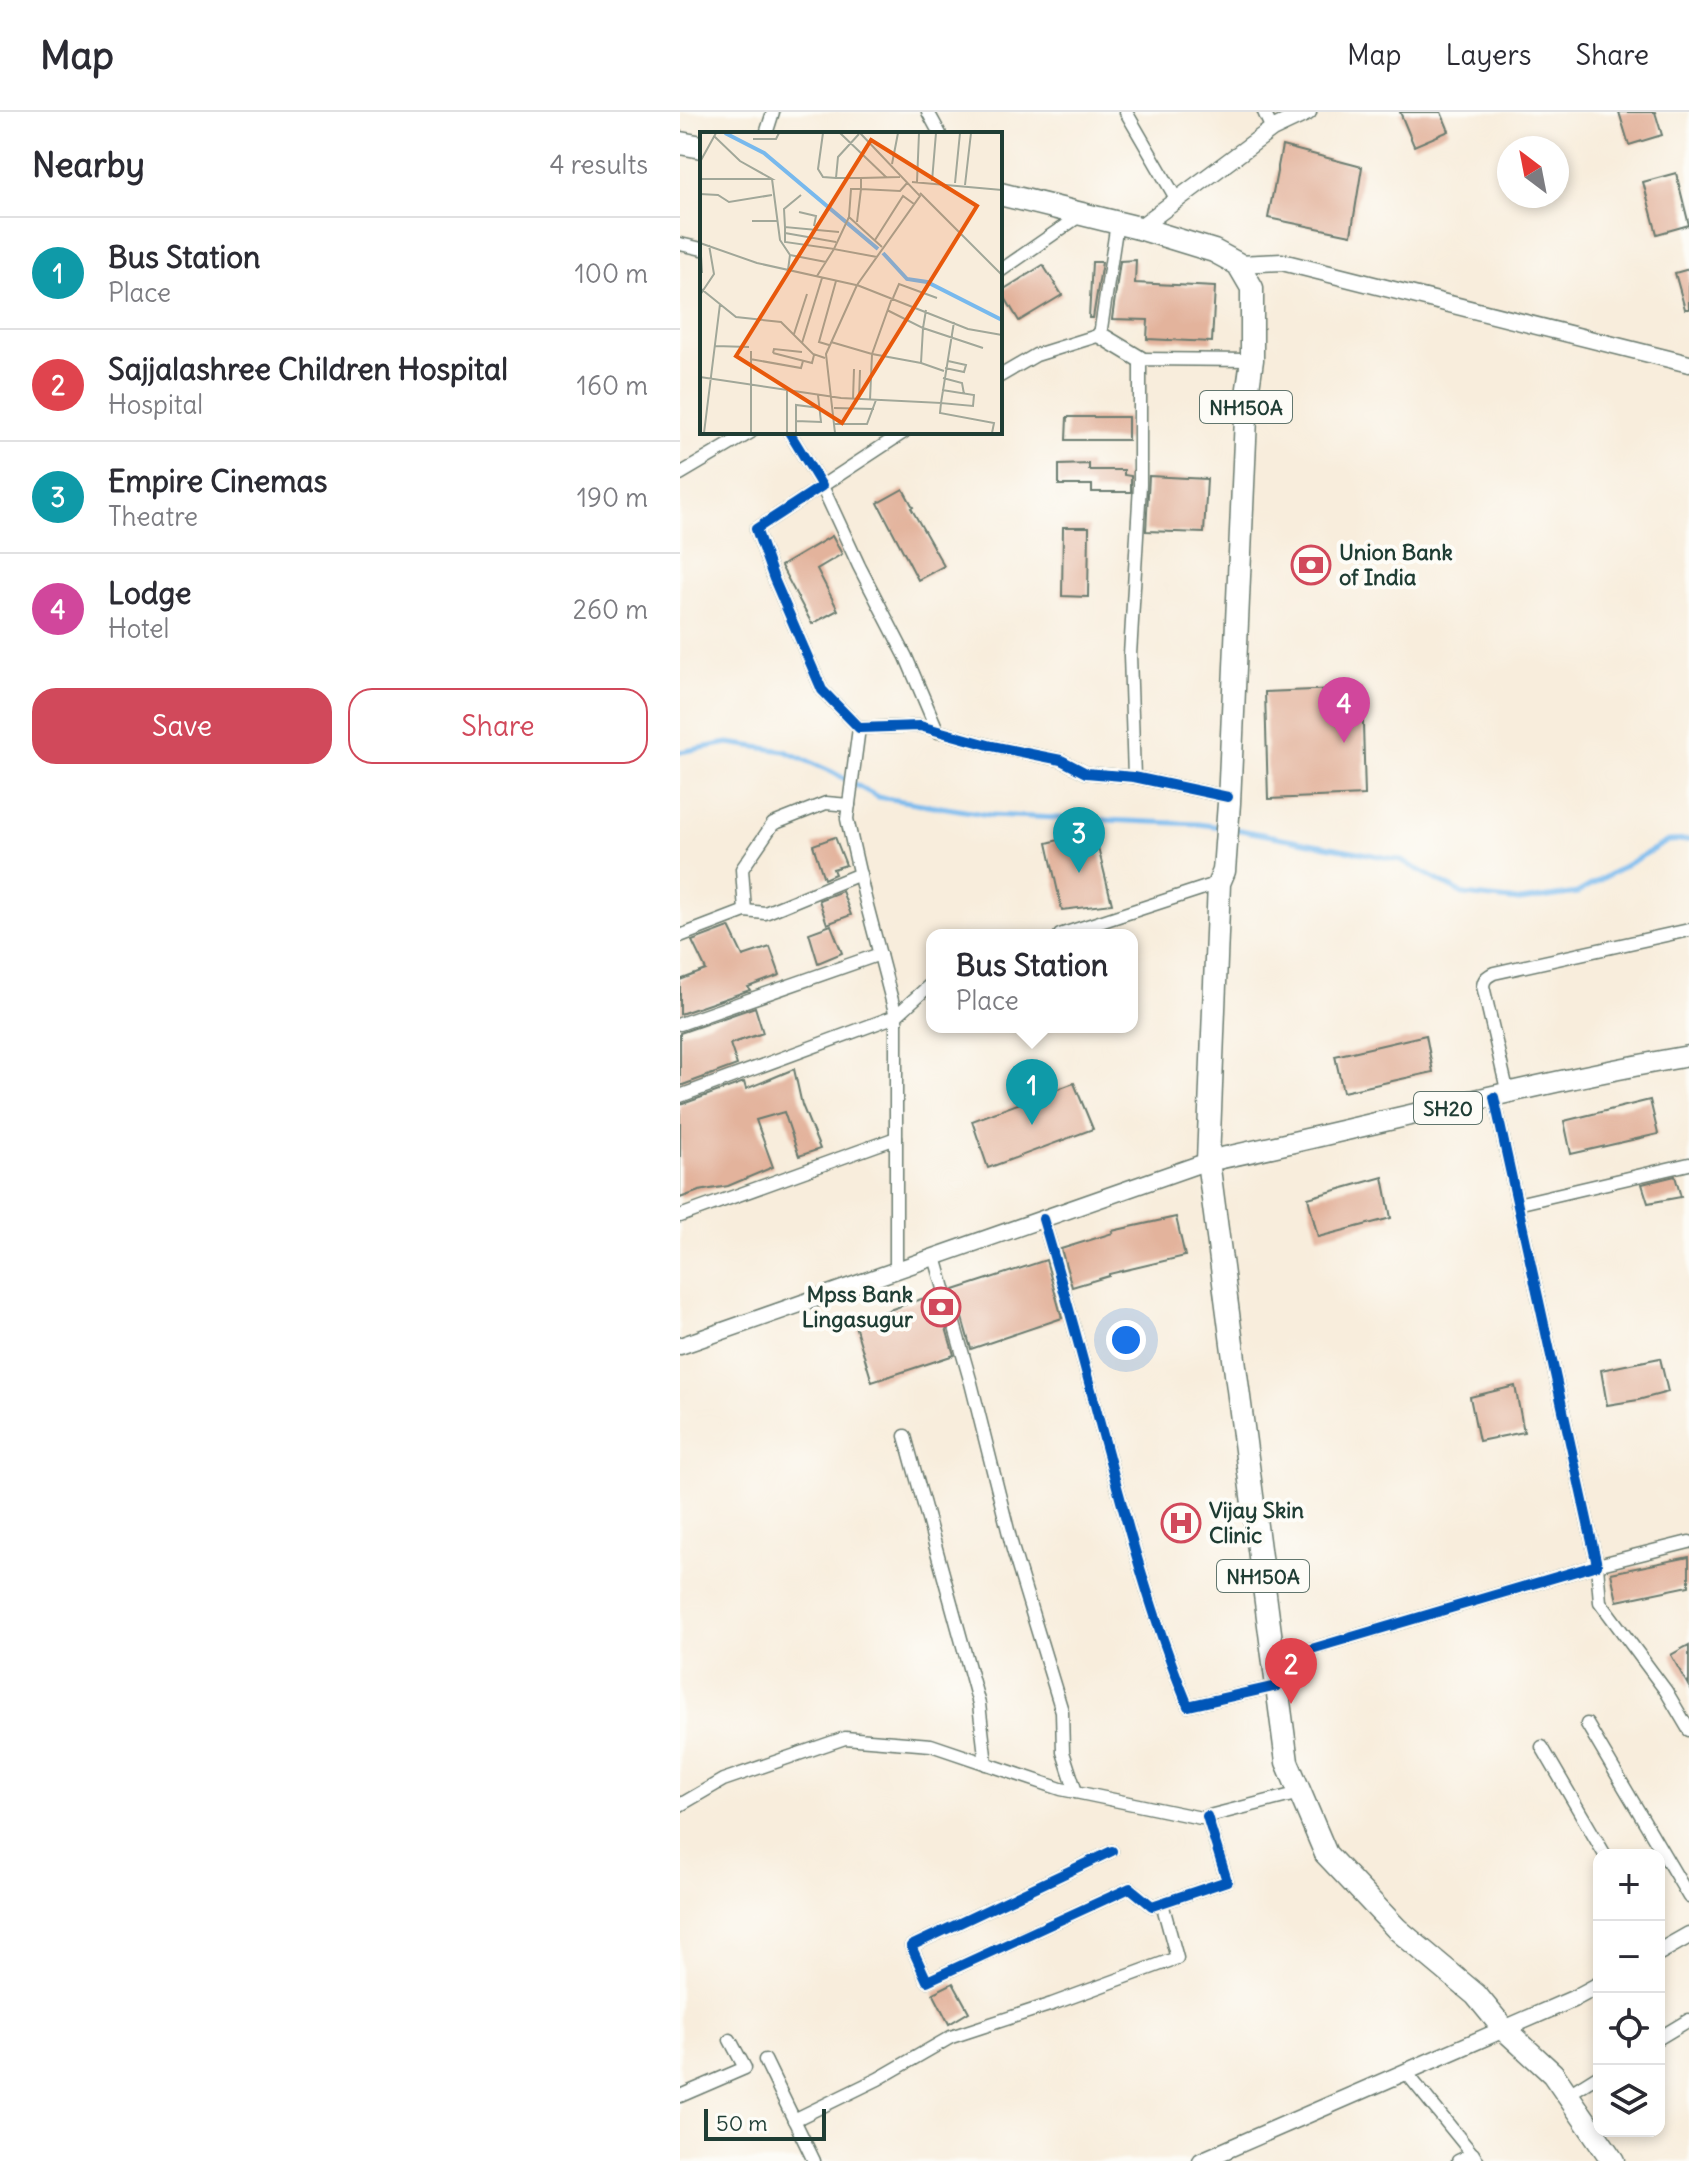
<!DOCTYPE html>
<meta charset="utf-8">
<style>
body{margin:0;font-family:Delius,sans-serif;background:#f2f2f3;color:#2b2b33}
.controls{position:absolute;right:24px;bottom:24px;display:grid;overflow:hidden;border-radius:16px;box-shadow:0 4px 12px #0003}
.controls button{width:72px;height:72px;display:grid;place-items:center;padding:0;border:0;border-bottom:2px solid #e1e1e2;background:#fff;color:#2b2b33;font:40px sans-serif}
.compass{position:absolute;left:817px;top:24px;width:72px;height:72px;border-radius:50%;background:#fff;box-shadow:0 4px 12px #0003;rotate:328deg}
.scale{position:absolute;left:24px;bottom:20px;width:122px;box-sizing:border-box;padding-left:8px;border:4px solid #1f3d34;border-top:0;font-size:22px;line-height:28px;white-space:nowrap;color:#1f3d34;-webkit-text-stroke:6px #fdfcf7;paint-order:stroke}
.you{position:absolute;left:446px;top:1228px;width:28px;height:28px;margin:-20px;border:6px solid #fff;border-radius:50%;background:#1a73e8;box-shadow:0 0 0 12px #1a73e833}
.badge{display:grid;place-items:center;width:52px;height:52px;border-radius:50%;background:#d1495b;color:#fff;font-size:26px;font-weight:700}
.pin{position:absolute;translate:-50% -66px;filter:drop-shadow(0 2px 4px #0008)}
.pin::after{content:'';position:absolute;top:42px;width:28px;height:24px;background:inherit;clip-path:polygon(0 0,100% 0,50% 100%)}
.popup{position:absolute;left:246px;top:817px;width:212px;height:104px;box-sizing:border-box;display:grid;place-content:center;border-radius:16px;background:#fff;filter:drop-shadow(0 2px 6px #0005);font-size:26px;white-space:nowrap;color:#7c7c81}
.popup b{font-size:30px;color:#2b2b33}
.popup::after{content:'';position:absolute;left:50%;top:100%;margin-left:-16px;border:16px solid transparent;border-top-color:#fff}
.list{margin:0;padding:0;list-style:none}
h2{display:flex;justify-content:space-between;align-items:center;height:104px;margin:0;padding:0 32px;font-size:34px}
h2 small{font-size:26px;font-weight:400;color:#7c7c81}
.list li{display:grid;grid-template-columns:52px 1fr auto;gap:24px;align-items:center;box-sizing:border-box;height:112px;padding:0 32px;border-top:2px solid #e1e1e2}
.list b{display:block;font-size:30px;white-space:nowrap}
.list p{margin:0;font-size:26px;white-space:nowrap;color:#7c7c81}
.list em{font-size:26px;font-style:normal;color:#7c7c81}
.actions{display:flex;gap:16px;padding:24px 32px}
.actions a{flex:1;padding:18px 0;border:2px solid #d1495b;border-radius:24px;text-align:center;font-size:28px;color:#d1495b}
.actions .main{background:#d1495b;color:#fff}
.icon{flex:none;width:44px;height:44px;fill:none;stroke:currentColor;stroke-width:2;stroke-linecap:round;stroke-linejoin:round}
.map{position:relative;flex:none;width:1009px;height:2049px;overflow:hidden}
header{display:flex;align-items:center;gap:48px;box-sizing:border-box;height:112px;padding:0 40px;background:#fff;border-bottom:2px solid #e1e1e2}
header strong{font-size:38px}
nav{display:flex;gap:44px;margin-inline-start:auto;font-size:28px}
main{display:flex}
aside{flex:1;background:#fff}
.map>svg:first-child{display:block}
</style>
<header>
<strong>Map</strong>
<nav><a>Map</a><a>Layers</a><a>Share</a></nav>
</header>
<main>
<aside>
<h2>Nearby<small>4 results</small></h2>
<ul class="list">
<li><span class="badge" style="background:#0f9aa8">1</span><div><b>Bus Station</b><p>Place</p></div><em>100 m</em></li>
<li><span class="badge" style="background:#e0444e">2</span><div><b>Sajjalashree Children Hospital</b><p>Hospital</p></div><em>160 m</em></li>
<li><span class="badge" style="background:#0f9aa8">3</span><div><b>Empire Cinemas</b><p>Theatre</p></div><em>190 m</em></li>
<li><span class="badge" style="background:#d1479c">4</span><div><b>Lodge</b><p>Hotel</p></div><em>260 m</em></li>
</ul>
<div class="actions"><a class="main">Save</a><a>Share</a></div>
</aside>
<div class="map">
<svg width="1009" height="2049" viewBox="0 0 1009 2049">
<rect width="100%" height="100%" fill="#fdfcf7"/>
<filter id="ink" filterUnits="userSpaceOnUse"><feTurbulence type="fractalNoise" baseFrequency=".0125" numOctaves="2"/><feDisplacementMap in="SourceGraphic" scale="16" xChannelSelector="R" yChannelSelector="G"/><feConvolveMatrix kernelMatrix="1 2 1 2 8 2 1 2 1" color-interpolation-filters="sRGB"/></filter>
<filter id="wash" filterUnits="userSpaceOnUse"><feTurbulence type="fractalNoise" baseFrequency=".006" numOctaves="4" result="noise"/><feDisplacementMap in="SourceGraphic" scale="32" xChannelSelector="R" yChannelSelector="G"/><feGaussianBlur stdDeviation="1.8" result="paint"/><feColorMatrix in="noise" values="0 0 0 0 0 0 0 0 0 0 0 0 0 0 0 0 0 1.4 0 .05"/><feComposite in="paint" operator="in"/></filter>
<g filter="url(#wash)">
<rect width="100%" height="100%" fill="#f8eddc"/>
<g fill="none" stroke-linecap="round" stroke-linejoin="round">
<!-- stream -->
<g stroke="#78b9ed" stroke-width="5">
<polyline points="0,640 48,631 105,639 152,660 198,685 310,703 518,712 541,715"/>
<polyline points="555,717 720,748 785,783 840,789 897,781 988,729 1009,728"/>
</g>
</g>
<g id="blocks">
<!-- building -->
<g fill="#e3b39c">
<polygon points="720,0 761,0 769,19 734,34"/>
<polygon points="939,0 975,0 982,23 949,33"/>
<polygon points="602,34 682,55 671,123 588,106"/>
<polygon points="996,61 1009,113 977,122 963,70"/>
<polygon points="456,148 455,171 535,175 532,230 467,227 468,208 432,207 440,149"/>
<polygon points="412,150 422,150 413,206 409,206"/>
<polygon points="363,153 382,183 339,209 321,179"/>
<polygon points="1009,157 1009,197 1005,197 995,161"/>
<polygon points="387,305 448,305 448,328 386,328"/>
<polygon points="409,352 409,358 444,358 444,363 451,364 451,380 412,380 412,373 379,373 379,353"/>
<polygon points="469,364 527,367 524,421 466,419"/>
<polygon points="223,377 233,395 231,396 264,454 238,468 198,391"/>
<polygon points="383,415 409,415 408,485 382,484"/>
<polygon points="152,424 162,442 137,457 158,498 132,512 101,454"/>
<polygon points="682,576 685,683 588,687 585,580"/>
<polygon points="414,719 432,792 382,798 367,731"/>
<polygon points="155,725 166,753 153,757 155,762 144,767 133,733"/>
<polygon points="162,779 171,803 147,812 139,788"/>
<polygon points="151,813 162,841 138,851 129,821"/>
<polygon points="49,815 63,844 90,835 100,863 68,875 70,878 0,902 0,868 26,858 12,829"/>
<polygon points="75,895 83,921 50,932 57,953 0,974 0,921"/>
<polygon points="746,923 753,960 663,980 655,944"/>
<polygon points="114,957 122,993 140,1037 119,1044 104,1000 76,1008 93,1055 48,1074 19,1079 0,1086 0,993 64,970 66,977"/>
<polygon points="394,971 413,1017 308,1056 292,1009"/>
<polygon points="970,988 978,1022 891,1042 884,1009"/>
<polygon points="995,1064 1001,1085 968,1091 962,1072"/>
<polygon points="703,1065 711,1106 638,1125 628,1086"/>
<polygon points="496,1105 505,1144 429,1162 429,1164 392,1175 381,1137 433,1121 432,1119"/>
<polygon points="366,1148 382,1206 291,1237 274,1178"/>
<polygon points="256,1182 274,1243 192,1270 174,1210"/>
<polygon points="980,1246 988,1280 958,1288 927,1293 921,1258"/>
<polygon points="835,1274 844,1320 799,1329 790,1285"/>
<polygon points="1009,1445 1009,1474 937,1489 931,1461"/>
<polygon points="1009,1533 1009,1575 991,1543"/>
<polygon points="273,1871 289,1900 269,1912 253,1881"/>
</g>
</g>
</g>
<g filter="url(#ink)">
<use href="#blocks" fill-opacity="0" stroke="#6b7b6f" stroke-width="2"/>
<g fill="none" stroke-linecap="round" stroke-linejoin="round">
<defs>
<g id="minor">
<polyline points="248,0 260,22"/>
<polyline points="446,0 497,88"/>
<polyline points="584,0 592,17"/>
<polyline points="86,22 93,0"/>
<polyline points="0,132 22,137"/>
<polyline points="320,159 402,102"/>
<polyline points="320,264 356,243 420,223 437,111"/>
<polyline points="109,320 142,374 76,417 94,467 142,578 179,616 240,614 312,634 381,648 406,661 454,665 548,685"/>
<polyline points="224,320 142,374 179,454 226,545 258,620"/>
<polyline points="0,362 71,320"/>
<polyline points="454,665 450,543 460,373 460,247 572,248"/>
<polyline points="65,799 62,757 93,712 146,691 169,693"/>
<polyline points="380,823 539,771"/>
<polyline points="0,824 65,799 85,801 180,762"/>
<polyline points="0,912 200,842"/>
<path d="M828,982L803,874C804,866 808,864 814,861L1009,818"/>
<polyline points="0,984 216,904 185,786 167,707 179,616"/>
<polyline points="837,1092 1009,1052"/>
<polyline points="0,1104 216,1026"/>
<path d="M363,1107C383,1174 401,1240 419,1308C445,1405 470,1501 508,1594L597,1574"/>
<polyline points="255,1145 291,1271 333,1438 382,1599 383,1640 396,1680"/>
<polyline points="216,1159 216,904 252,871"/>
<polyline points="225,1324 299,1592 306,1652"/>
<polyline points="1009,1430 917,1453 920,1490 986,1579 1009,1618"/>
<polyline points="594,1548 917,1453 814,985"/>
<polyline points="907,1612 1009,1785"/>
<polyline points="862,1635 925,1743"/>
<polyline points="0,1693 43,1668 165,1626 251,1633 381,1677 521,1706 620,1681"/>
<polyline points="432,1739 231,1834 247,1869 450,1776 472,1794 547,1769 527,1704"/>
<polyline points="979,1926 1009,1908"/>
<polyline points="85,1948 134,2049"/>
<polyline points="725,1959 798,2049"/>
<polyline points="887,1983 919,1963"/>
<polyline points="0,1984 65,1956 50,1928"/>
<polyline points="114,2008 198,1967 271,1925 372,1892 497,1846 482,1791"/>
<polyline points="778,2049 793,2042"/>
</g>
<g id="tertiary">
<polyline points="459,116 592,17 628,0"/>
<polyline points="558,152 602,150 1009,252"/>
<polyline points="420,223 460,247"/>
<polyline points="0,1234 528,1049"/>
<polyline points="979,1840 1009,1823"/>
<polyline points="521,2049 893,1887 919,1873"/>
</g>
<path id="primary" d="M528,1049C688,1015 847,972 1009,944"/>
<g id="trunk">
<polyline points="0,31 22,35"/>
<polyline points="320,82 459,116 534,139 558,152 572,176 572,248 567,283 549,691 544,759 539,771 528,1049 607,1650 646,1742 717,1817 796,1883 823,1916 873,1962 933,2049"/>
</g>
</defs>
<!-- minor casing -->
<use href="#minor" stroke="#6b7b6f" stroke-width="15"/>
<!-- tertiary casing -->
<use href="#tertiary" stroke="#6b7b6f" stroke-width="19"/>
<!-- primary casing -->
<use href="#primary" stroke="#6b7b6f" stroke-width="23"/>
<!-- trunk casing -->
<use href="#trunk" stroke="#6b7b6f" stroke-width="25"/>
<!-- minor -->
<use href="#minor" stroke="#fff" stroke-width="12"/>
<!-- tertiary -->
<use href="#tertiary" stroke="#fff" stroke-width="16"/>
<!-- primary -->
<use href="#primary" stroke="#fff" stroke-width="20"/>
<!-- trunk -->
<use href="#trunk" stroke="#fff" stroke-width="22"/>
<defs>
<g id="cycleway">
<polyline points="109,320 142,374 76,417 94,467 142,578 179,616 240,614 312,634 381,648 406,661 454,665 548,685"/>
<path d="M363,1107C383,1174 401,1240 419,1308C445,1405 470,1501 508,1594L597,1574"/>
<polyline points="594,1548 917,1453 814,985"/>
<polyline points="432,1739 231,1834 247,1869 450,1776 472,1794 547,1769 527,1704"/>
</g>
</defs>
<!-- cycleway casing -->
<use href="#cycleway" stroke="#fdfcf7" stroke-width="15"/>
<!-- cycleway -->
<use href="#cycleway" stroke="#0057b8" stroke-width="10"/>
</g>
</g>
<!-- icons -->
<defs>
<symbol id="bank-ring" viewBox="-11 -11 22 22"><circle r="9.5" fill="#fdfcf7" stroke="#d1495b" stroke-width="1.5"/><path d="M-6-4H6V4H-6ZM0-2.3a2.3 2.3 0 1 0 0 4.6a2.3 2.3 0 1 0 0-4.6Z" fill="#d1495b"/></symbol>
<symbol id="hospital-ring" viewBox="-11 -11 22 22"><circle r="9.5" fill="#fdfcf7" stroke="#d1495b" stroke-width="1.5"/><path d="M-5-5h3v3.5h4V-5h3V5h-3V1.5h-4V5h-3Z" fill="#d1495b"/></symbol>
</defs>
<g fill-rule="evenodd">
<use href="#bank-ring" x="609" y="431" width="44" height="44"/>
<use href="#bank-ring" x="239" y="1173" width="44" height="44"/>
<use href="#hospital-ring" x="479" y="1389" width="44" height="44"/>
</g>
<g text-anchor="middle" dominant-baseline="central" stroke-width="8" stroke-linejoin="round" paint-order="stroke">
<!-- shield labels -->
<g fill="#fdfcf7" stroke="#62766e" stroke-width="2">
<rect x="520" y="279" width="92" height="32" rx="6"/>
<rect x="734" y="980" width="68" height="32" rx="6"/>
<rect x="537" y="1448" width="92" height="32" rx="6"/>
</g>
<g font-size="20" font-weight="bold" fill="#1f3d34">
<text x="566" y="295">NH150A</text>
<text x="768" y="996">SH20</text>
<text x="583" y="1464">NH150A</text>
</g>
<!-- poi labels -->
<g font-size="22" font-weight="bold" fill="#1f3d34" stroke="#fdfcf7" text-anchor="start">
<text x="659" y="440">Union Bank<tspan x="659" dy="25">of India</tspan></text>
<text x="233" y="1182" text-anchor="end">Mpss Bank<tspan x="233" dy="25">Lingasugur</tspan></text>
<text x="529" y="1398">Vijay Skin<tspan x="529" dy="25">Clinic</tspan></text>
</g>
</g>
<!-- overview -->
<g transform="translate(20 20)">
<rect width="302" height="302" fill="#f8eddc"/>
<path fill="none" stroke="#78b9ed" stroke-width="4" d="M25,1L64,21L178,117M183,121L207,147L227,150L302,188"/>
<path fill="none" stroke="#a1a799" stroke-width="2" d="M123,1L118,37L123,45L136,46M140,1L187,46M159,2L138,25L136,46H161M53,7H76L79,1M0,30L16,1M192,32L198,1M0,47H72L40,29L14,4M72,47L80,108L90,123L88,138M232,49L236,1M212,50L302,58M217,50L219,1M255,51L260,1M265,53L271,1M220,61L302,143M0,62L18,63L29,70L72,63M99,80L116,84L114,94M149,85L182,115M52,89H78M157,90L161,57L200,59L208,50M85,95L84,77L101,63M139,100L85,95V110L134,117L149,85L151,57H161V46L200,45M85,101L136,110M0,107L2,141M175,108L203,64L214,72M0,111L57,131L156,153M90,123L126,130M117,144L134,117L177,125M157,153L268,197L302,203M0,156L36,185L81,190L113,222L125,226M0,163L14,142L9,113M193,166L199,152L237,166M187,178L223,196L221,231L244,239M226,178L223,196L283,216M94,202L107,162M131,210L172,222L192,166M102,211L122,146M129,213L119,210L136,149M15,214L49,215M73,221L112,231L114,223M73,221L74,217L102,220M50,227L101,236L103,229M245,236L264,240L266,233L248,229M0,245L141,266L241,271L254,190M243,246L262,251L264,262M242,258L274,263L273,274L241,271L240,281L294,291L292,301M153,267L154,237M159,267L160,238M170,268L172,222L221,231M134,276L174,277M96,289L121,290L118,263M134,292H167L176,268M4,301L20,172M51,301V219M87,301V258M96,301V273L120,276M135,301L126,222L157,153L220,64L160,1"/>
<path fill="#e8590c" fill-opacity="0.15" stroke="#e8590c" stroke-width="4" d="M171,8L277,74L142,291L36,224Z"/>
<rect width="302" height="302" fill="none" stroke="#1f3d34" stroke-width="4"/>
</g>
</svg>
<div class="controls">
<button>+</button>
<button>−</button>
<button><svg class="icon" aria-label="locate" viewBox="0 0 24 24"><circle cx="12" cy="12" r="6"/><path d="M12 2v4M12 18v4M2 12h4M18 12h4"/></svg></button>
<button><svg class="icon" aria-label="layers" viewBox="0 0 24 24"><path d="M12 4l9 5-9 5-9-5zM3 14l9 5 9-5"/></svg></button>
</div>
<svg class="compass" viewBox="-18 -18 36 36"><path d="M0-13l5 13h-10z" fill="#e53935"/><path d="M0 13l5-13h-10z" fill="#7c7c81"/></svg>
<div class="scale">50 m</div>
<div class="you"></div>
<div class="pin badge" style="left:352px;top:1013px;background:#0f9aa8">1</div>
<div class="popup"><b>Bus Station</b>Place</div>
<div class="pin badge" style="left:611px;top:1592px;background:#e0444e">2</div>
<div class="pin badge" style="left:399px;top:761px;background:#0f9aa8">3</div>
<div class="pin badge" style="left:664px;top:631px;background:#d1479c">4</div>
</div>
</main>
